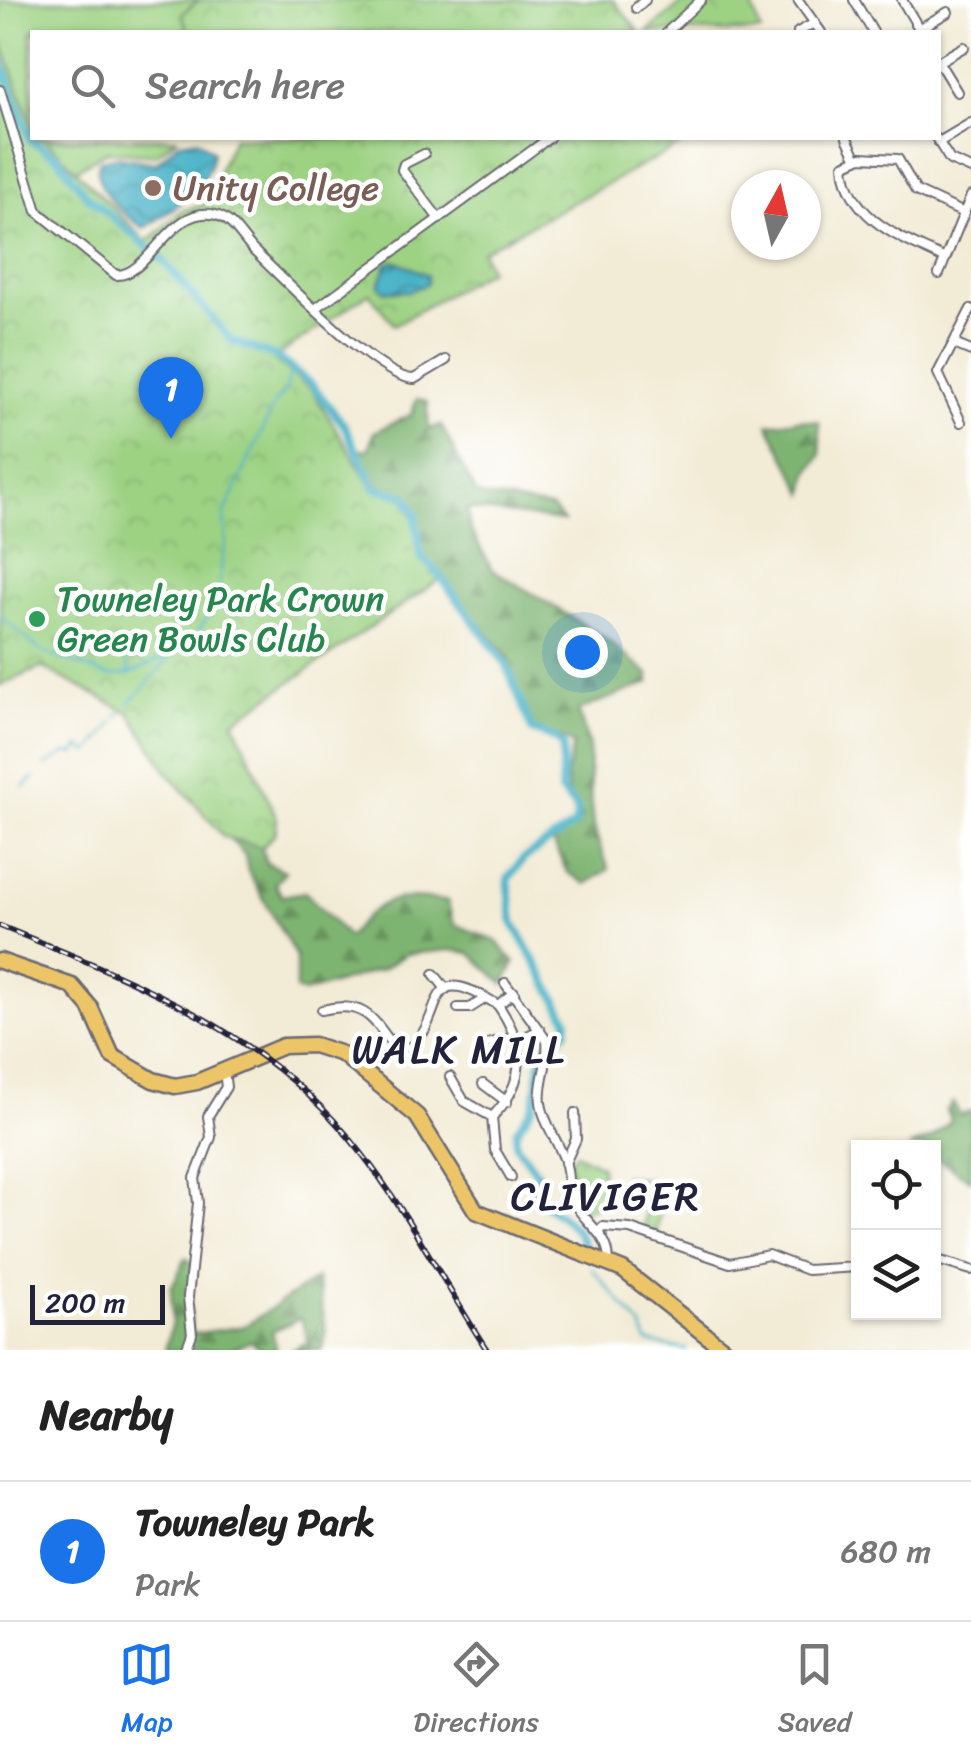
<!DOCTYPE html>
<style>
body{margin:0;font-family:Sriracha,sans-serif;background:#f6f6f6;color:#222}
.controls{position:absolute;right:30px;bottom:30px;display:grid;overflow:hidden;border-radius:0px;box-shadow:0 2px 8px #0004}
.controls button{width:90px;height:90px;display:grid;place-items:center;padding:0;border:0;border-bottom:2px solid #e0e0e0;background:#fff;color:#222;font:50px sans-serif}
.compass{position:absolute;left:731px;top:170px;width:90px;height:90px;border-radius:50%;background:#fff;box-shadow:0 2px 8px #0004;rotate:8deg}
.scale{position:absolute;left:30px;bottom:25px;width:135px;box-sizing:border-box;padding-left:10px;border:5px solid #22223b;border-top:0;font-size:28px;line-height:35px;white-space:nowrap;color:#22223b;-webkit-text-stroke:8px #fff;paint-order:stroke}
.you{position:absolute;left:582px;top:652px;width:35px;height:35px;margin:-25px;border:8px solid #fff;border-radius:50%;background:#1a73e8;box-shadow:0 0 0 15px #1a73e833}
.badge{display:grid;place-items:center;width:65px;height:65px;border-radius:50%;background:#1a73e8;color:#fff;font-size:32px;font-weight:700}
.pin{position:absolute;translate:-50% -82px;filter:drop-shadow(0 2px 5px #0008)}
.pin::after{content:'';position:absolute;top:52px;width:35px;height:30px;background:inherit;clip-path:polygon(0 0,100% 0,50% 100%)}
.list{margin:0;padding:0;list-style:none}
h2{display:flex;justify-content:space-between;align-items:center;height:130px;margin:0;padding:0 40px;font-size:42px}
h2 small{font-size:32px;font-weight:400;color:#767676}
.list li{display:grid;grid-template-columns:65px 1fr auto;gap:30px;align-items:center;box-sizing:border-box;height:140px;padding:0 40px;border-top:2px solid #e0e0e0}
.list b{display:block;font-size:38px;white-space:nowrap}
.list p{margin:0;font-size:32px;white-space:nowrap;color:#767676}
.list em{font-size:32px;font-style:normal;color:#767676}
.icon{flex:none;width:55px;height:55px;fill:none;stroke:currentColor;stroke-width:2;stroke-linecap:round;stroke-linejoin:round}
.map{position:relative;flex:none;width:971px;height:1350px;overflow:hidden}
.search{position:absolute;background:#fff;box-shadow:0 2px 8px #0004;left:30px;right:30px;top:30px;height:110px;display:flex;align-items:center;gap:25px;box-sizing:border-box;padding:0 35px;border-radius:0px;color:#767676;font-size:38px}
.sheet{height:270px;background:#fff}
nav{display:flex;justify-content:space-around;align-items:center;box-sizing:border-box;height:140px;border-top:2px solid #e0e0e0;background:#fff;font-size:28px;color:#767676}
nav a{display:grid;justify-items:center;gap:5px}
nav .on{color:#1a73e8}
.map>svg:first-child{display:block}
</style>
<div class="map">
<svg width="971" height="1350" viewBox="0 0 971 1350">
<defs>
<pattern id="forest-firs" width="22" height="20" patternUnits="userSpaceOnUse" patternTransform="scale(2.5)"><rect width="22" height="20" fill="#7eb471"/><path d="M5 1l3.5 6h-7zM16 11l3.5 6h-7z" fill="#67925e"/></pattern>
<pattern id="park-crowns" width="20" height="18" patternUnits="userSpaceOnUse" patternTransform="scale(2.5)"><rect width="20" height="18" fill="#9dd283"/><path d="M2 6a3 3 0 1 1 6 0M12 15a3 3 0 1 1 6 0" fill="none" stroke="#87b472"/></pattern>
<pattern id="water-waves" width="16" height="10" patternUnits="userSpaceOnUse" patternTransform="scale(2.5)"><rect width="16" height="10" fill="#48b2c7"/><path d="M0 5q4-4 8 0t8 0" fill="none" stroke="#3c90a3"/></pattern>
</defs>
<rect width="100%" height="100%" fill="#fff"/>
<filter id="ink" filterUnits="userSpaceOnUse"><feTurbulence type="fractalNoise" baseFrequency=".01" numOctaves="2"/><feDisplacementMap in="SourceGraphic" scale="20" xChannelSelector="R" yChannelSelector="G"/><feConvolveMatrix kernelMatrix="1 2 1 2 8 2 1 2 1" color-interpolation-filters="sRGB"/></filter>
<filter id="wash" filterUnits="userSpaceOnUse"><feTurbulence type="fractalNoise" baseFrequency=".0048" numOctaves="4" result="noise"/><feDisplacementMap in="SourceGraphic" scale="40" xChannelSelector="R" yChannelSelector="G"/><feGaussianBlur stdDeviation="2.25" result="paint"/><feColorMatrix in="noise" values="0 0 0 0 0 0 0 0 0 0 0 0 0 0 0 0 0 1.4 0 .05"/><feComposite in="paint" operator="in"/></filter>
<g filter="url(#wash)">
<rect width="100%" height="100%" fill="#f2ebd5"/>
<!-- green -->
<g fill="#9dd283" stroke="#607a5f" stroke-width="2.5">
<polygon points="0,0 199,0 182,14 189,32 32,32 32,125 0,38"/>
<polygon points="44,138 177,138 156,155 106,151 76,170"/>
<polygon points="624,1175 664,1182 657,1232 643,1229 646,1207 624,1204"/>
</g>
<!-- forest -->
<g fill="url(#forest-firs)" stroke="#506b56" stroke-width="2.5">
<path d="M417,399L427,402L429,429L441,425L477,495L551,508L563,521L467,509L470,529L492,569L602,636L649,674V683L579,710C580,724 588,736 589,749C591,800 587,821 609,869L586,884L567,872L553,843L582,818L568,795L566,776L573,745C559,733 543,737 530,724L507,656L423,557L417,511L407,495L376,485L356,450H368L374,432L411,415Z"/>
<polygon points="798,420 819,422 821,455 809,472 805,494 768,424"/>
<path d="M0,619L69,660L277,819L275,833L262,848L266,863L285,871L275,884L282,896L305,892L348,937C384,895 392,895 447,901L454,924L496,941L515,963L504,984L470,953L451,950L406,954L382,969L304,993L296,990V957L248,871L245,855L169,774L130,713L42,667L0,685Z"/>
<polygon points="953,1102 960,1115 971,1111 971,1180 934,1157 934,1148 909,1147 932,1138 951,1121 946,1111"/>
<polygon points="186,1258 194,1265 188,1297 192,1334 245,1326 317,1278 326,1334 322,1350 293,1350 305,1343 310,1346 301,1318 272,1331 277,1350 262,1350 251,1341 229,1350 165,1350 172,1322 171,1288"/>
</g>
<!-- park -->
<g fill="url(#park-crowns)" stroke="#607a5f" stroke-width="2.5">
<polygon points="199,0 613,0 639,32 189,32 182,14"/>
<polygon points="686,0 750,0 761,32 647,32"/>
<path d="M0,38L32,125V138H44L147,242L182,211L204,205L233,138H694L482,251L489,270L394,325L369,293L273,359L312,390L373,489L404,498C424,530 410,549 439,580L234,721L277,819L275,833L262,847L224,837L169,774L130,713L42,667L0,685Z"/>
<polygon points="576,1153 601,1166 603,1204 581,1211 569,1161"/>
</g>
<!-- water -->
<g fill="url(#water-waves)" stroke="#356a81" stroke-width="2.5">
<path d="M198,139L213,152C208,189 174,209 144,228C124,215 89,186 100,160L117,157L156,163L179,142Z"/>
<polygon points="399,262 427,275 427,284 409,291 384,291 379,285 387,263"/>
</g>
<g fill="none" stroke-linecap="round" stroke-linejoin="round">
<!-- stream -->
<g stroke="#48b2c7" stroke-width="2.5">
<polyline points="0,616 41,651 109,676 130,674"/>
<polyline points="120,641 130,674 192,644 216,601 226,538 224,515 275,402 285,392 291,368"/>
<polyline points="129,704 173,654"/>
<polyline points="117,716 121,712"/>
<polyline points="46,765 67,753 75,754 80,747 89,753 114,722"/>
<polyline points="24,787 34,778"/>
<polyline points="592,1269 642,1327 647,1342 687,1350"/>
</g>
<!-- river -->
<path stroke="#48b2c7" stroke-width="8" d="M0,56L30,140L58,157L86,195L160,257L232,341L277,357L312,385L344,425L375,488L406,496L415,512L421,557L436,571L506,664L532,730L556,739L563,746L561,791L577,809L576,824L523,859L508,879L513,922L568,1020L566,1031L543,1050L534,1105L516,1131V1144L540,1177L534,1188C544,1215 576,1215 584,1247"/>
</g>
</g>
<g filter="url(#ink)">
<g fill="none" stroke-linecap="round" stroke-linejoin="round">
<defs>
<g id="minor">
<polyline points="798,0 821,32"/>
<polyline points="854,0 873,32"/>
<polyline points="902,0 921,32"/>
<polyline points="636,8 645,0"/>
<polyline points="919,29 948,12"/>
<polyline points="667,32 701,0"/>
<polyline points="798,32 815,23"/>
<polyline points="938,61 957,92"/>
<polyline points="938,62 964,47"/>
<path d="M0,90L37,211L116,275C149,277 171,203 216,215C234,220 242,239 254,251C283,278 379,379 414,379L446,360"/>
<polyline points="847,138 857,159"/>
<polyline points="936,138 950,160 971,169"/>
<polyline points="939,142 971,123"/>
<polyline points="424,154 404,164 402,170 439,219"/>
<path d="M945,259C904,239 847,219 844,165L861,157L898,159L916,191L964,213"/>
<polyline points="939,274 971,196"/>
<polyline points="315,309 549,138"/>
<polyline points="954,344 971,351"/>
<polyline points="961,422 938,373 971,309"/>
<polyline points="434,974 446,989"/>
<path d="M505,983L547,1041C550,1061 538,1082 541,1103C544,1124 558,1141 565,1161C569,1174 567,1187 572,1199C583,1223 613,1236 608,1264"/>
<polyline points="458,1008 470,1008 486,998"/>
<path d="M322,1010C362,1000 372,1016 393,1046L411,1048C448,1013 421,957 498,1005L514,992"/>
<polyline points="516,1041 540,1030"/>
<polyline points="483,1045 515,1037"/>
<path d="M450,1077L464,1101L492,1117C527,1082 526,1046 498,1005"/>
<polyline points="483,1084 507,1102"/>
<polyline points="492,1117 495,1150 511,1177"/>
<polyline points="565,1163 576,1139 575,1113"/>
<polyline points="599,1231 603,1227 630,1229 730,1263 768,1255 807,1270 858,1267"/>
<polyline points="934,1259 971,1270"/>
<polyline points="186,1350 192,1334 188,1297 198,1203 195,1178 211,1137 208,1116 226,1087 224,1071"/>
</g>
<polyline id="highway" points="0,961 72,986 90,1007 112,1056 153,1080 175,1086 197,1082 283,1046 314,1045 342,1054 417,1116 476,1211 623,1270 725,1350"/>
</defs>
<!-- minor casing -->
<use href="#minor" stroke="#6b6871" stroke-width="12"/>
<!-- highway casing -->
<use href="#highway" stroke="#6b6871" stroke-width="19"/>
<!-- minor -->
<use href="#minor" stroke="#fff" stroke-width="8"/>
<!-- highway -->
<use href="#highway" stroke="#edc569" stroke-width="14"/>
<defs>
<path id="rail" d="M0,926C134,980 267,1032 359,1150C408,1212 444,1284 487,1350"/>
</defs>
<!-- rail casing -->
<use href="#rail" stroke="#22223b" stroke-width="6"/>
<!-- rail -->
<use href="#rail" stroke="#fff" stroke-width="2.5" stroke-dasharray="8" stroke-linecap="butt"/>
</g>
</g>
<!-- markers -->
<circle fill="#8d6e63" stroke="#fff" stroke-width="4" cx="153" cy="188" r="10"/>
<circle fill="#2e9e5b" stroke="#fff" stroke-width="4" cx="37" cy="619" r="10"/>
<g text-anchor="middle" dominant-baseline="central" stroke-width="9" stroke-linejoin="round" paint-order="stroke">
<!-- education labels -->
<g font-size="35" fill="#785e54" stroke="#fff" text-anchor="start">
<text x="173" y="188">Unity College</text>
</g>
<!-- leisure labels -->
<g font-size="35" fill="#27864d" stroke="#fff" text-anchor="start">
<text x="57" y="599">Towneley Park Crown<tspan x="57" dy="40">Green Bowls Club</tspan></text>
</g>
<!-- quarter labels -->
<g font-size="40" letter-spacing="2.5" fill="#22223b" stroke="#fff">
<text x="459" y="1049">WALK MILL</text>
<text x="606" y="1196">CLIVIGER</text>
</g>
</g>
</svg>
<div class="controls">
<button><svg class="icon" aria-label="locate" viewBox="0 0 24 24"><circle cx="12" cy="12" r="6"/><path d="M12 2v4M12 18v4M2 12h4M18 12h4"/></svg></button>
<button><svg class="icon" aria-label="layers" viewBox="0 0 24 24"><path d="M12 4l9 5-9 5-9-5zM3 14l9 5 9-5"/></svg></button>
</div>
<svg class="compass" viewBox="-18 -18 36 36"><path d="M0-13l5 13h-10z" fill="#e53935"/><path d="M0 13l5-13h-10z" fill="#767676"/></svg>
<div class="scale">200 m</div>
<div class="you"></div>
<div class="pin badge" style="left:171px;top:439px">1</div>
<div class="search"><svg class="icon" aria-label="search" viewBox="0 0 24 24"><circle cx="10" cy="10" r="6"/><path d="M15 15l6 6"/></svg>Search here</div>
</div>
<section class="sheet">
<h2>Nearby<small></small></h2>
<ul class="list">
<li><span class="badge">1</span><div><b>Towneley Park</b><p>Park</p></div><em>680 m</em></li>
</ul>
</section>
<nav>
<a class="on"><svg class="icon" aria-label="map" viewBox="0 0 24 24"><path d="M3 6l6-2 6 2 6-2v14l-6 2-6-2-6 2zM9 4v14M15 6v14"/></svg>Map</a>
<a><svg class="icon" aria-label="directions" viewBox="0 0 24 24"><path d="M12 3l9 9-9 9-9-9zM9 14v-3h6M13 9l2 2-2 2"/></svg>Directions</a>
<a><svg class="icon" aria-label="saved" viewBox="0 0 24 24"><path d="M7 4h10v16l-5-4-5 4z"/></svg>Saved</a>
</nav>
